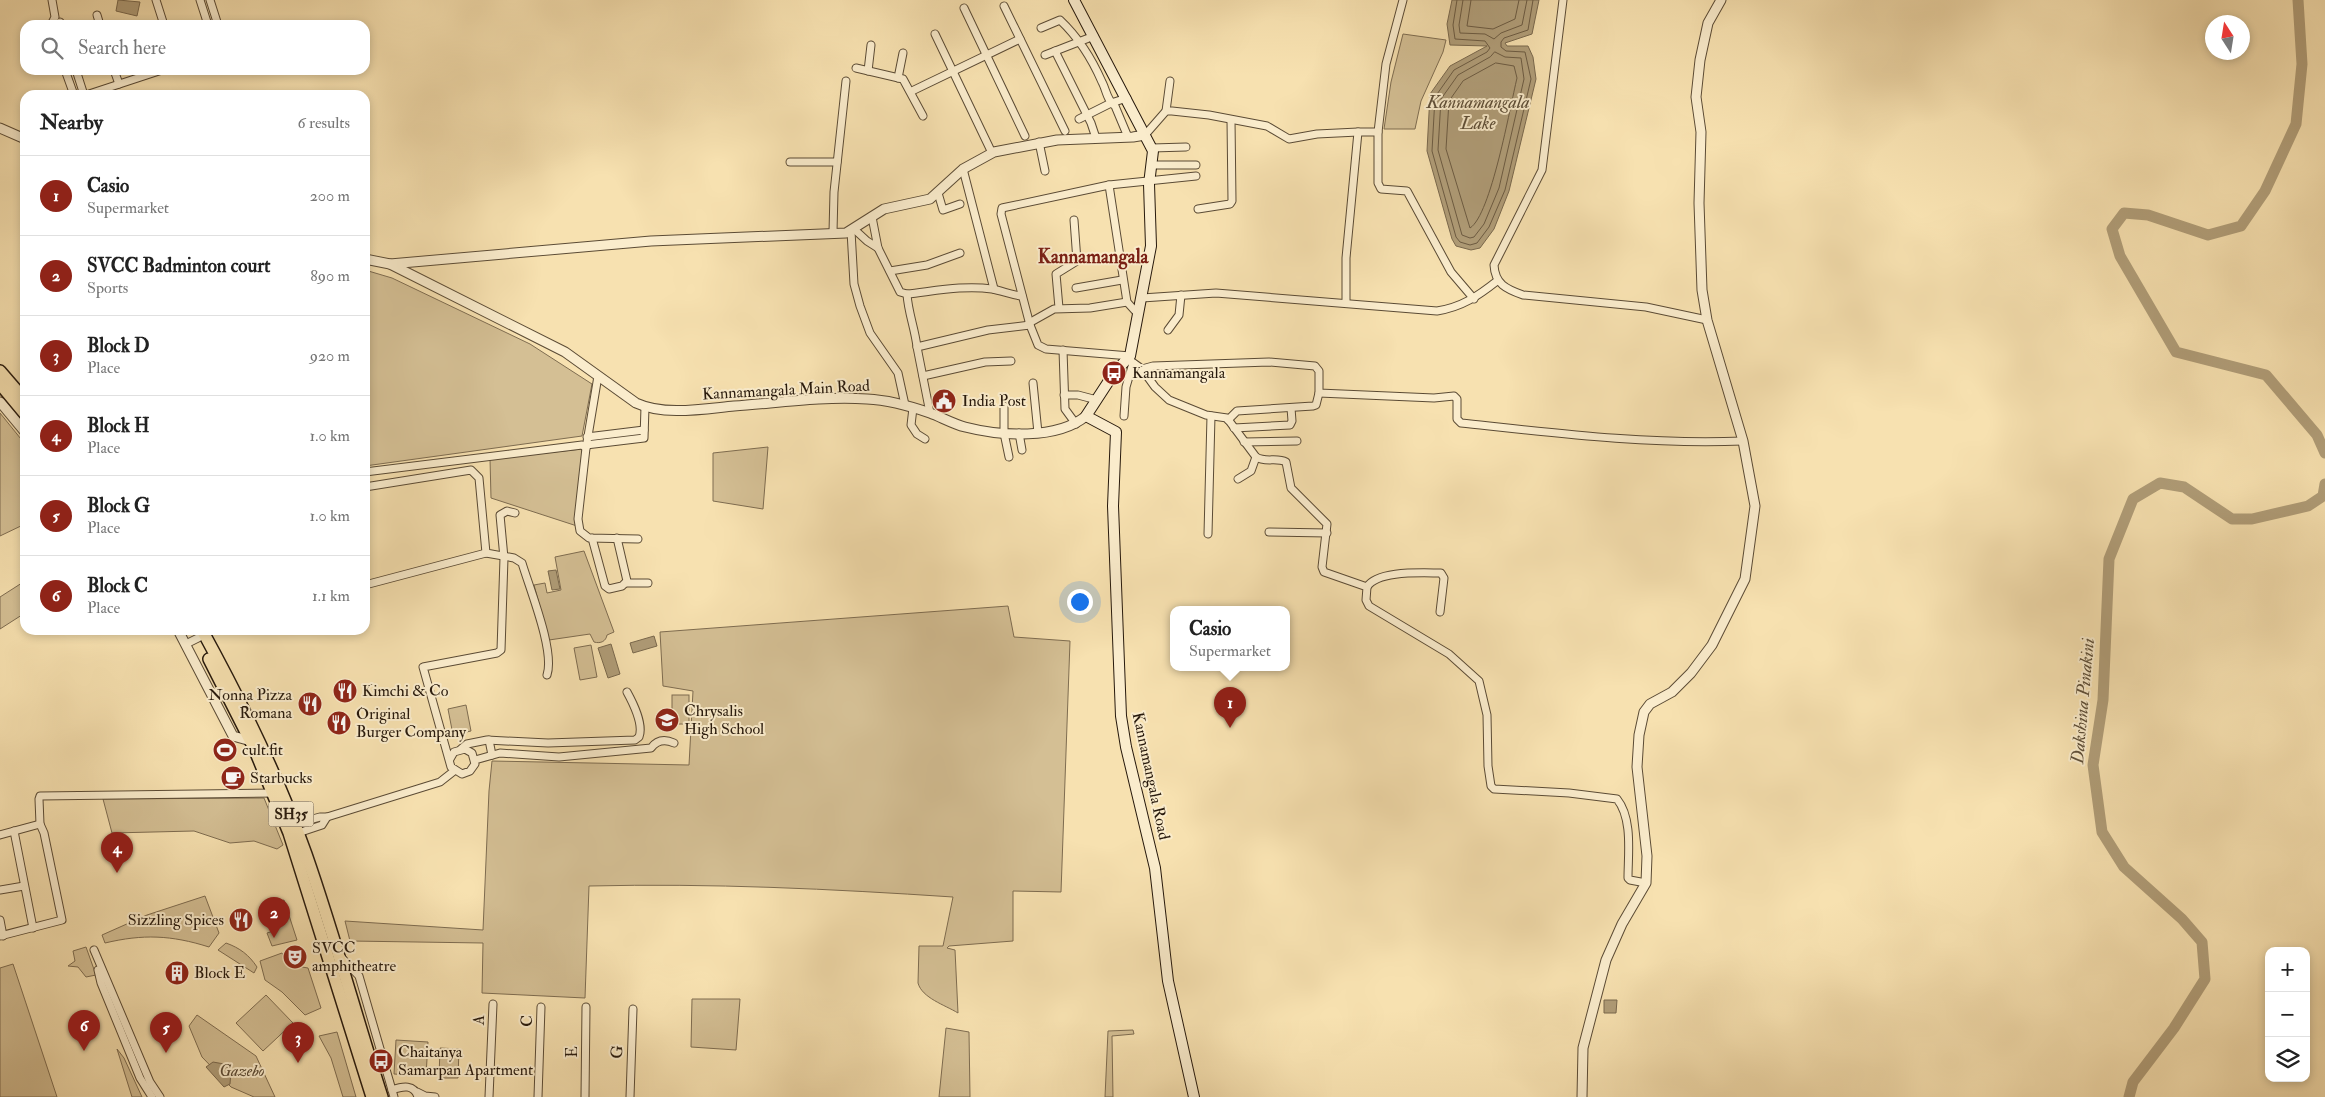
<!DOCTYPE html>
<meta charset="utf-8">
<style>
body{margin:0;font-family:"IM FELL Double Pica",serif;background:#f2f2f2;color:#222}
.controls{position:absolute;right:15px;bottom:15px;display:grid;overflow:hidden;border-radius:10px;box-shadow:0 2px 8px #0003}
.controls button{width:45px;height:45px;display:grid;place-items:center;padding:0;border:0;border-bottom:1px solid #e0e0e0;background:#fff;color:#222;font:25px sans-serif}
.compass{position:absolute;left:2205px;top:15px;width:45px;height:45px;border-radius:50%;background:#fff;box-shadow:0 2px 8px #0003;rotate:348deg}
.you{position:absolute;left:1079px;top:601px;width:18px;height:18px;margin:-12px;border:4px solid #fff;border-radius:50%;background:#1a73e8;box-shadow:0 0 0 8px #1a73e833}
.badge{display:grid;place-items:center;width:32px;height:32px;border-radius:50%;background:#8f2418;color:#fff;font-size:16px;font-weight:700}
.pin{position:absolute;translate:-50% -41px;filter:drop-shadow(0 1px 2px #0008)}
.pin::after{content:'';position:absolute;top:26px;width:18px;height:15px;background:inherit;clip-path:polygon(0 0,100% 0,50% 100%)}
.popup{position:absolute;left:1170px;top:606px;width:120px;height:65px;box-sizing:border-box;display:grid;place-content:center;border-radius:10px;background:#fff;filter:drop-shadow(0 1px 4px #0005);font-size:16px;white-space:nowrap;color:#767676}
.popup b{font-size:19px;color:#222}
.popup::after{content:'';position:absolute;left:50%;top:100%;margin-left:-10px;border:10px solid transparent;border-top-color:#fff}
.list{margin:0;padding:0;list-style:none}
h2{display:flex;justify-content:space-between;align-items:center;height:65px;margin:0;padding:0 20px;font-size:21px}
h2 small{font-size:16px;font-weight:400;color:#767676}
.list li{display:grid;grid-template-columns:32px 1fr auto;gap:15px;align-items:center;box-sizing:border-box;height:80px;padding:0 20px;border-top:1px solid #e0e0e0}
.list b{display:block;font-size:19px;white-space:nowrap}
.list p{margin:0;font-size:16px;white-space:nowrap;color:#767676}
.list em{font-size:16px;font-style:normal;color:#767676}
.icon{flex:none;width:28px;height:28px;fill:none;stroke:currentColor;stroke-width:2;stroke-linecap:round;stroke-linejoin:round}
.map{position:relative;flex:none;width:2325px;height:1097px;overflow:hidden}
.search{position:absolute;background:#fff;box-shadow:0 2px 8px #0003;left:20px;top:20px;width:350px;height:55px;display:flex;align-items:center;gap:12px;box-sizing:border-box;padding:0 18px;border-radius:15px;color:#767676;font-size:19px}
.panel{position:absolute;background:#fff;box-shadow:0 2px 8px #0003;left:20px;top:90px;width:350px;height:545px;border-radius:15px}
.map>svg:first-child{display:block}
</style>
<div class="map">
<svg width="2325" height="1097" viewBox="0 0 2325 1097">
<rect width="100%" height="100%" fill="#f7e1b0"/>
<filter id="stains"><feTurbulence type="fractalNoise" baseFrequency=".004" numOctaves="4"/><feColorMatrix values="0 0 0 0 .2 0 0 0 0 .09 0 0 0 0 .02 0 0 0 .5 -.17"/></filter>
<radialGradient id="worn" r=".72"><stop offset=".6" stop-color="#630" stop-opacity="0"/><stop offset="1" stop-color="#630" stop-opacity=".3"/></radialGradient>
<!-- green -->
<g fill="#d4bf94" stroke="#7e6c50">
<polygon points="1403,34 1446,40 1443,52 1421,101 1415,129 1384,129 1391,82"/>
<polygon points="365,270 392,278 530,344 592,384 582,436 365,466"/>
<polygon points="0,413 25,444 25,524 0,536"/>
<polygon points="768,447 763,509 713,501 713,453"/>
<polygon points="582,449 577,526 491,498 490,459"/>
<path d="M584,551L614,632L607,635C606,641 601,644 594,642L590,634L549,640L534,585L545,583L547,593L561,590L555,557Z"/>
<polygon points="25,581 25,613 0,629 0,597"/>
<path d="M1008,606L1014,637L1070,641L1061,892L1013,891V941L949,946L947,948L955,950L958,1013C945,1005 922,998 918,983L919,946H943L953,897C832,889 710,883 589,886L585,998L482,993L483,943L350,941L345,921L483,930L489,791L492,761L689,765L693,691L663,686L660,632Z"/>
<polygon points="591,645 597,677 580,680 574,648"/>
<rect x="672" y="695" width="17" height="29"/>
<polygon points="466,705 471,731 453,735 448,709"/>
<polygon points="264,798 283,845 277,849 254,841 230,843 194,831 112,833 103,799"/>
<path d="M205,896L219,933L209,947C171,935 143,934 105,943L102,935L147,915Z"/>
<polygon points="284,900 297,940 272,946 267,933 277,930 269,905"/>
<path d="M226,943C240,948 249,955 257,967L254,973L218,950Z"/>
<polygon points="86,947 96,975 86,977 78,967 68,966 75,961 73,951"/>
<polygon points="282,953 290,965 308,968 321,1008 305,1015 282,992 265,980 260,961"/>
<polygon points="13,964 57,1097 0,1097 0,968"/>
<polygon points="266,995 293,1023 263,1051 236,1023"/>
<polygon points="692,999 740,999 736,1050 691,1047"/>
<polygon points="197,1015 256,1056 275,1097 254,1097 231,1087 202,1057 189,1026"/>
<polygon points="946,1028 969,1032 970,1097 939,1097"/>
<polygon points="1133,1030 1134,1034 1112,1036 1113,1097 1105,1097 1108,1031"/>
<polygon points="337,1032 356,1097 343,1097 331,1058 319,1036"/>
<polygon points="396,1040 428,1042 426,1076 394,1074"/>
<polygon points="440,1048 459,1049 458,1078 439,1078"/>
<polygon points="117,1049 124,1058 142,1097 132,1097"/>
</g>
<!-- water -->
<g fill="#b09d78" stroke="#79684d">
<polygon points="118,0 140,2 137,16 116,11"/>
<polygon points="1452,0 1539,0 1532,34 1505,43 1507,46 1528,46 1533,57 1536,79 1509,191 1494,229 1480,248 1471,250 1456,246 1452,239 1427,151 1430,94 1450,66 1487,46 1450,45 1447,24"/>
<polygon points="556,570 560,589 552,590 548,571"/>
<polygon points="654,636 657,646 633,653 630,643"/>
<polygon points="611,644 620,674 608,678 598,648"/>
<polygon points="1604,1000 1617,1000 1616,1013 1604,1013"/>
<polygon points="213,1062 224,1064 231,1071 230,1084 224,1087 206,1067"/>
</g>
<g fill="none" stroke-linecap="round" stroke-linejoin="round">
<!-- shore -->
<g stroke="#6c5b42" stroke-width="1">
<polyline points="1457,0 1453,25 1455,39 1485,41 1490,48 1487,52 1454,70 1435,97 1432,151 1456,237 1460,242 1470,245 1477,243 1489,227 1505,190 1531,79 1525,52 1506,51 1501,47 1501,42 1504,38 1528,30 1533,0"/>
<polyline points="1463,0 1459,25 1460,33 1485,34 1494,39 1501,33 1522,25 1527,0"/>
<polyline points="1471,0 1467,26 1493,29 1515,19 1519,0"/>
<polygon points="1495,52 1505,57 1521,58 1524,79 1499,188 1484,224 1474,237 1470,238 1462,235 1438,150 1441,99 1458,75 1490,57"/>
<path d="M1496,63L1514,66L1517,78C1510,107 1491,215 1470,228L1446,149L1449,101L1463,81Z"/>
</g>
<!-- river -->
<g stroke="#b09d78" stroke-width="11">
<polyline points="2298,0 2302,64 2296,124 2265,191 2241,226 2208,235 2148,215 2124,213 2112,229 2120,256 2176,352 2266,375 2317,435 2325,453"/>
<polyline points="2129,1097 2133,1082 2174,1028 2205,979 2202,942 2182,919 2124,867 2102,832 2093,765 2103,700 2109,559 2133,499 2160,483 2184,487 2232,519 2252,519 2308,506 2323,496 2325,484"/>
</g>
<defs>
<g id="minor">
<polyline points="156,0 164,25"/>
<polyline points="200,0 208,25"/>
<polyline points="210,0 218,25"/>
<path d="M1563,0L1542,170L1494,265C1495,284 1506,289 1523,295L1646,307L1707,320"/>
<polyline points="1004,6 1065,131"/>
<polyline points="964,8 1025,136"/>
<polyline points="97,15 100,25"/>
<polyline points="60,22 61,25"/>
<polyline points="51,25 55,17 52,0"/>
<path d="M1041,28L1060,20C1078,37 1092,59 1102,82C1106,89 1107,101 1115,106L1128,137"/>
<polyline points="935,34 992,153"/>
<polyline points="1055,51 1091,123 1096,138"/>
<polyline points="1045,55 1094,36"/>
<polyline points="856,68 903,79 923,116"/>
<polyline points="65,70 74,95"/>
<polyline points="76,70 84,95"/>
<polyline points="114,70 119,84"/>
<polyline points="868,71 871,45"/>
<polyline points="898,78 903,53"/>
<polyline points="912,91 1020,39"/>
<polyline points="86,95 162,70"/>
<polyline points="1166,111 1170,81"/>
<polyline points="1079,119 1111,103 1127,98"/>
<polyline points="1378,132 1378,183 1381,189 1407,191 1451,272 1474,299"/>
<polyline points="1145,135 1166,111 1172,111 1209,115 1267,126 1289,139 1317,134 1358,132"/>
<polyline points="1039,142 1045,171"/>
<polyline points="1152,148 1186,147"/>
<polyline points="790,162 837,162"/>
<polyline points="1152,165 1196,165"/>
<polyline points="963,169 994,289"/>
<polyline points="1109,185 1127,302 1137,313"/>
<polyline points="938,193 943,210 960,204"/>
<polyline points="1198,209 1230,204 1232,201 1231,120"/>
<path d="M872,217L878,248L900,292L907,294C935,291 964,285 992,289C1003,291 1011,295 1022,296"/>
<polyline points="854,229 867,241 878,248"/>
<polyline points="851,231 854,284 860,306 870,333 898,373 905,405"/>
<polyline points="833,232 834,192 846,81"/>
<polyline points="890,271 927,265 960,253"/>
<polyline points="1076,288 1122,280"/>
<path d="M907,294C908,312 915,329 917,347"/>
<path d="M1142,298L1216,293L1437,311C1462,307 1478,296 1497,281"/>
<polyline points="1346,302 1346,258 1358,132 1378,132 1386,64 1403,0"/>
<polyline points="1059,308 1056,274 1077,261 1074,220"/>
<polyline points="1029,323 1054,309 1090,308 1127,302"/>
<polyline points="1168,330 1179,315 1181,295"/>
<polyline points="1063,350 1065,409 1076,424"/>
<polyline points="1130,356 1046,349 1038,345 1030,325 1001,214 1002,208 1109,185 1196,176"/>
<path d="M1128,359L1142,369L1155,387L1169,400L1206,415L1227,418L1256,457C1265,463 1277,457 1286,462L1291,488L1327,524L1322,567L1324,572L1367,587L1366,600L1369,606L1449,654L1479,681L1487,715L1488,766L1491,786L1494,789L1569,793L1617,799C1633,819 1628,854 1628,878L1630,880L1646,883"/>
<path d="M1142,369L1153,366L1269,362L1315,366L1319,371V393L1434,398L1454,396L1457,399V419L1461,423C1554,433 1649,445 1743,441"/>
<polyline points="923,376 985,362 1011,361"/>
<polyline points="1033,383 1038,433"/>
<polyline points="1064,395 1078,395 1097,400"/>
<polyline points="1004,406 1004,433 1009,457"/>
<polyline points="913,408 911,425 917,434 925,439"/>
<polyline points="930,413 917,347 988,330 1030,325"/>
<polyline points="1124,416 1126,387 1133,363"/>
<polyline points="1228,420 1237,411 1313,406 1316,405 1319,393"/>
<polyline points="1234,428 1290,425 1292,421 1291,408"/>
<polyline points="1019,433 1022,450"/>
<polyline points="587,437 644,430"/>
<polyline points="1244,442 1297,441"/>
<polyline points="586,445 644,438 645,407"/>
<polyline points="586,448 598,376"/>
<polyline points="365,472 582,445 586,448 578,519 580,531 589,538 638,539"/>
<polyline points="1238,479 1251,471 1256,457"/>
<path d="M365,487L471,470L479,478L486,553L514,558L522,563C530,590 555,651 547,675"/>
<polyline points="1269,532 1327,533"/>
<polyline points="1208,534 1211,416"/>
<polyline points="592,538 605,586 609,589 622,586 627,581 617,538"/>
<polyline points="626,583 648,583"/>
<polyline points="365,585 486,553"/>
<path d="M1367,587C1377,570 1422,573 1441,573L1444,578L1440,612"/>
<polyline points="186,644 198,638"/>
<polyline points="489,740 492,755"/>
<path d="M461,749L467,744L487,740L548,743L635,740L639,737C644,724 633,703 627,692"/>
<polyline points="450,759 454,752 465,749 472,753 475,764 470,771 462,774 451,767 423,667 497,653 501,650 504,558 500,515 507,511 515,513"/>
<path d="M475,760L500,753L559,757L651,748C657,740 665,739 674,743"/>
<polyline points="327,817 440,782 454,771"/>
<polyline points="294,824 320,817 327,817 322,825 298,833"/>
<polyline points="14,831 33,928"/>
<polyline points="0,835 40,824"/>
<polyline points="0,890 24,886"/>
<polyline points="0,920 3,936"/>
<polyline points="0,936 62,920 44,833 40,824 39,799 40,796 275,793"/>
<polyline points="94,950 150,1082 160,1097"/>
<polyline points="341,957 359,976 394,1097"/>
<polyline points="98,970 101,983 140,1078 152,1097"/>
<path d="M392,1090C403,1086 414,1084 418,1097"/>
<polyline points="417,1092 425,1096 435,1097"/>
<polyline points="489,1097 493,1004"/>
<polyline points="538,1097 541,1007"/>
<polyline points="585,1097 586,1007"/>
<polyline points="630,1097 633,1009"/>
</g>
<g id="tertiary">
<polyline points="0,128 25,139"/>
<path d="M365,259L390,264L565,352L636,403C664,416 703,409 734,406C777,403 823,396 867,399C888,400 910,406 930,413C941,417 953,424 965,427C1000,436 1057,440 1086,416"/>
<polyline points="390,264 651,241 846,233 884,209 930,199 963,169 994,152 1057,140 1133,137 1145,135"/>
<polyline points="0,402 25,432"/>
<polyline points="178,630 233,736 251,741"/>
<polyline points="1582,1097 1583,1048 1606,960 1622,924 1646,883 1647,856 1637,767 1639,735 1644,712 1650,704 1672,692 1691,673 1712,645 1745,579 1755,506 1743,441 1707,320 1702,290 1699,203 1701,132 1696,97 1700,60 1708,23 1721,0"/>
</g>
<polyline id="secondary" points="1074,0 1153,151 1149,184 1151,246 1130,356 1114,373 1086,416 1116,432 1113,506 1121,716 1126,747 1155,868 1168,981 1194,1097"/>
<g id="primary">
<polyline points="0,371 25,400"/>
<polyline points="0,384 25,414"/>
<path d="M202,630C242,703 278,776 306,854C334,934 356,1016 382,1097"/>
<polyline points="209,659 254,748 289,833 372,1097"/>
</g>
</defs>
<!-- minor casing -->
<use href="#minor" stroke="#5b4b35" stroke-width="9"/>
<!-- tertiary casing -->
<use href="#tertiary" stroke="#5b4b35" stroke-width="11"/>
<!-- secondary casing -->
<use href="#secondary" stroke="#27190c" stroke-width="12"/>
<!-- primary casing -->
<use href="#primary" stroke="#27190c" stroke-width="14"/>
<!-- minor -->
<use href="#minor" stroke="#faeccc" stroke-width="7"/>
<!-- tertiary -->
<use href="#tertiary" stroke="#faeccc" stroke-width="9"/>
<!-- secondary -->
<use href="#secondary" stroke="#faeccc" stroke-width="10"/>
<!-- primary -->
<use href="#primary" stroke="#f7e1b0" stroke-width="11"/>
</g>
<!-- icons -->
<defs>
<symbol id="bus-disc" viewBox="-11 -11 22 22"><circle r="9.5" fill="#8f2418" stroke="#faeccc"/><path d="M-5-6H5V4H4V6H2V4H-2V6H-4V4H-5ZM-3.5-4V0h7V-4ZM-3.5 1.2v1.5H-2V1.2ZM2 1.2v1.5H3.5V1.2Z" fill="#fff"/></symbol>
<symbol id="civic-disc" viewBox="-11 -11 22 22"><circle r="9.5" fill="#8f2418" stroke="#faeccc"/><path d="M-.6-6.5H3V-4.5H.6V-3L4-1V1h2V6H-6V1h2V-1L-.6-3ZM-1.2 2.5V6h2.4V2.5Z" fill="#fff"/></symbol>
<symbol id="restaurant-disc" viewBox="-11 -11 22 22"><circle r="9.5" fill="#8f2418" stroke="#faeccc"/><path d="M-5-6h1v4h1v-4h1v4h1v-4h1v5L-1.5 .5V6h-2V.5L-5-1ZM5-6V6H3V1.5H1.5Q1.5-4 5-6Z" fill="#fff"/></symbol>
<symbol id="school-disc" viewBox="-11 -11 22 22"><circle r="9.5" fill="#8f2418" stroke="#faeccc"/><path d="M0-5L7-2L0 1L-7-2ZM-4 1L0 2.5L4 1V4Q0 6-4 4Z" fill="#fff"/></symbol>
<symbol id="stadium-disc" viewBox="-11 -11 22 22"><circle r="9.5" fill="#8f2418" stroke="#faeccc"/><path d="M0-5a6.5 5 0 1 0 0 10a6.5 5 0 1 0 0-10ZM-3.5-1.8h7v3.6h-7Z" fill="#fff"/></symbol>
<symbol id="cafe-disc" viewBox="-11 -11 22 22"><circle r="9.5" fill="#8f2418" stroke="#faeccc"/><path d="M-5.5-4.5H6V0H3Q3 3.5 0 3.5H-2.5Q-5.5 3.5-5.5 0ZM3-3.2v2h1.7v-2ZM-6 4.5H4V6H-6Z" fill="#fff"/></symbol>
<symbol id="theatre-disc" viewBox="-11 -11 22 22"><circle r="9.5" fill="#8f2418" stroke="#faeccc"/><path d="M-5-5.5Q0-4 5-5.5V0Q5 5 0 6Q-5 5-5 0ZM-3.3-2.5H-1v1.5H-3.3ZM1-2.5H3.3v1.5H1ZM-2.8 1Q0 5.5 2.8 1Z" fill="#fff"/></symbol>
<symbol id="building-disc" viewBox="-11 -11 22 22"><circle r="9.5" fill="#8f2418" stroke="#faeccc"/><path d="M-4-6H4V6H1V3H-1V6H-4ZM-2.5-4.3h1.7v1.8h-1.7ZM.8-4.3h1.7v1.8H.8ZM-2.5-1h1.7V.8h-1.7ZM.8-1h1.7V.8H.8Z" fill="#fff"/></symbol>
</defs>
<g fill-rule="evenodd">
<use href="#bus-disc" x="1100" y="359" width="28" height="28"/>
<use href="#civic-disc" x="930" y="387" width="28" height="28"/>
<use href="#restaurant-disc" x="331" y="677" width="28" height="28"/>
<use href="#restaurant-disc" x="296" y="690" width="28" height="28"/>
<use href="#school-disc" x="653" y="706" width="28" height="28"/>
<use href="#restaurant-disc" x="325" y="709" width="28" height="28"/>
<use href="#stadium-disc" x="211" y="736" width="28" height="28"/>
<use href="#cafe-disc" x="219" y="764" width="28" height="28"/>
<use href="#restaurant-disc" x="227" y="906" width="28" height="28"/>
<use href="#theatre-disc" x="281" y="943" width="28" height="28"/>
<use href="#building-disc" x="163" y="959" width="28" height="28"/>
<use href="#bus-disc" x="367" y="1047" width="28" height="28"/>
</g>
<g text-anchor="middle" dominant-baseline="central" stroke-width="4" stroke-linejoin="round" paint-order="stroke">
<!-- shield labels -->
<rect fill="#faeccc" stroke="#665846" stroke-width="1" x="268.5" y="801.5" width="45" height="25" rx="4"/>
<g font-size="15" font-weight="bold" fill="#27190c">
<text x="291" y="814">SH35</text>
</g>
<!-- poi labels -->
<g font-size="16" fill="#27190c" stroke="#faeccc" text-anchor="start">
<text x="1132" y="373">Kannamangala</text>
<text x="962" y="401">India Post</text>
<text x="362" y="691">Kimchi &amp; Co</text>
<text x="292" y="695" text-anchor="end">Nonna Pizza<tspan x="292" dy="18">Romana</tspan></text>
<text x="684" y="711">Chrysalis<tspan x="684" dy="18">High School</tspan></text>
<text x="356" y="714">Original<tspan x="356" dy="18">Burger Company</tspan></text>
<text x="242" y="750">cult.fit</text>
<text x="250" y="778">Starbucks</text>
<text x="224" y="920" text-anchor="end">Sizzling Spices</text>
<text x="312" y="948">SVCC<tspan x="312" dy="18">amphitheatre</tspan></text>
<text x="194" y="973">Block E</text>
<text x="398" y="1052">Chaitanya<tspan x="398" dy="18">Samarpan Apartment</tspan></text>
</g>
<!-- street labels -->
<g font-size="16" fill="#27190c" stroke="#faeccc">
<text transform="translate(786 390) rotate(-3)">Kannamangala Main Road</text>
<text transform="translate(1151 776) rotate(78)">Kannamangala Road</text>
<text transform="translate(479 1020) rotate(-88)">A</text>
<text transform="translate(527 1021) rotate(-88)">C</text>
<text transform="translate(572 1052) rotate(-90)">E</text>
<text transform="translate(617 1052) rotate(-87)">G</text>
</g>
<!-- park labels -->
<g font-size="16" font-style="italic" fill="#5b4b35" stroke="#faeccc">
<text x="242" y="1071">Gazebo</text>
</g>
<!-- water labels -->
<g font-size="18" font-style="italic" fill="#5e4e37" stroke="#faeccc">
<text x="1478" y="102">Kannamangala<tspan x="1478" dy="21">Lake</tspan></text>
<text transform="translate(2083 701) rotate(-85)">Dakshina Pinakini</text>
</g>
<!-- quarter labels -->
<g font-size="19" font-weight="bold" fill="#7a1f14" stroke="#faeccc">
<text x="1093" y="257">Kannamangala</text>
</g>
</g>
<rect width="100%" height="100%" filter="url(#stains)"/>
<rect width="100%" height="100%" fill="url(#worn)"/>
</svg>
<div class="controls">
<button>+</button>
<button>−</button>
<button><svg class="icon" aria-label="layers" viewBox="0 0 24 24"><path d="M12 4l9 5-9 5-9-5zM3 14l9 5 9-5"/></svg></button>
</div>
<svg class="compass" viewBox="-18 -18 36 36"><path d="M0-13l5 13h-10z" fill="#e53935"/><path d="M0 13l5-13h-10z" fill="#767676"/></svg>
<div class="you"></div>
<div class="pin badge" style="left:1230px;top:728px">1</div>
<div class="popup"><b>Casio</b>Supermarket</div>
<div class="pin badge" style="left:274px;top:938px">2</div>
<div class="pin badge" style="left:298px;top:1063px">3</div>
<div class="pin badge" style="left:117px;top:873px">4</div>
<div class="pin badge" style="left:166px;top:1053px">5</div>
<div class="pin badge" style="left:84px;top:1051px">6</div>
<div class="search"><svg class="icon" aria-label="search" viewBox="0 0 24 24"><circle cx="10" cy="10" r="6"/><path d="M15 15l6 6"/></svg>Search here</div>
<section class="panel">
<h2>Nearby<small>6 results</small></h2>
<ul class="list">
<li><span class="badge">1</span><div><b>Casio</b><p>Supermarket</p></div><em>200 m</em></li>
<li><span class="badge">2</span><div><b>SVCC Badminton court</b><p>Sports</p></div><em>890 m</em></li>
<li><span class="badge">3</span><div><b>Block D</b><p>Place</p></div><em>920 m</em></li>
<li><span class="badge">4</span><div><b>Block H</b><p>Place</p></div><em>1.0 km</em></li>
<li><span class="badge">5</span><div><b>Block G</b><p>Place</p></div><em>1.0 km</em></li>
<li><span class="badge">6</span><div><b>Block C</b><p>Place</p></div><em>1.1 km</em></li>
</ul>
</section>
</div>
